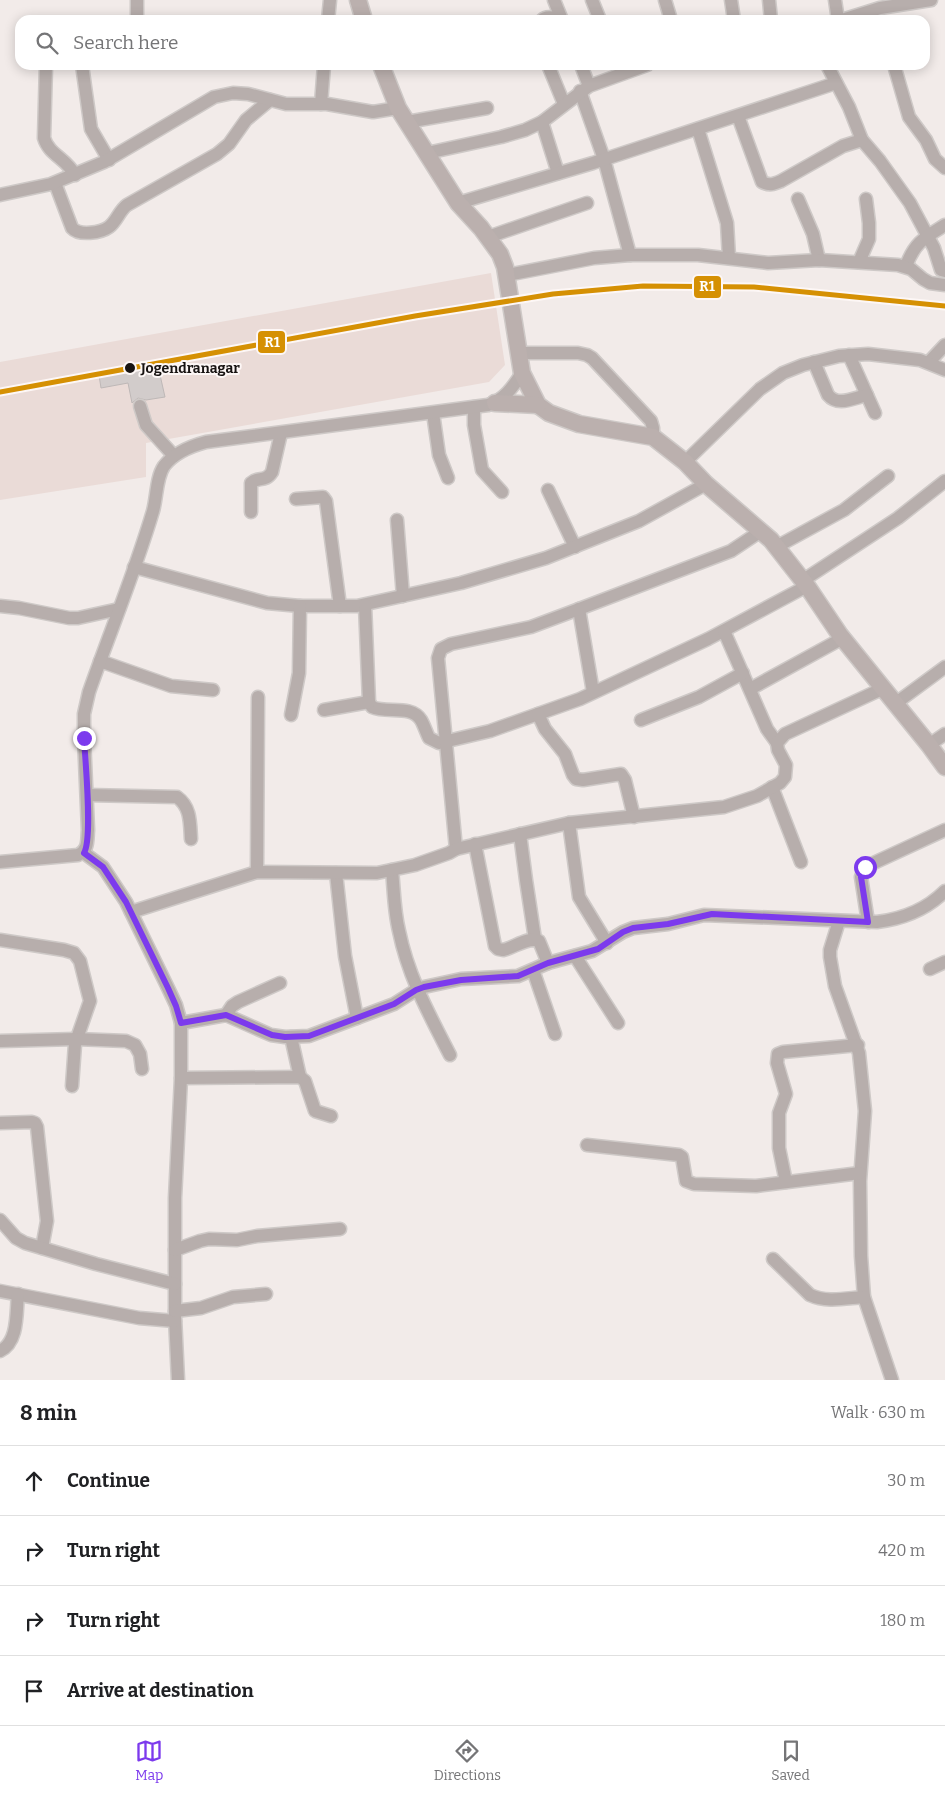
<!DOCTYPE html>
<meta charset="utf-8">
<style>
body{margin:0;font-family:Bitter,serif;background:#f2f2f2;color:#202124}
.stop{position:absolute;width:15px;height:15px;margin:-11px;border:4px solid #7c3aed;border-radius:50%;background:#fff}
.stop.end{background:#7c3aed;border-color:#fff;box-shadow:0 1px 5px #0008}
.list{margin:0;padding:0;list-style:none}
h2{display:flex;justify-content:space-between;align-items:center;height:65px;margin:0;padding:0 20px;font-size:21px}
h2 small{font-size:16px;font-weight:400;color:#757577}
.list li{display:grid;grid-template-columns:32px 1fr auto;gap:15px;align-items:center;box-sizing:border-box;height:70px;padding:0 20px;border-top:1px solid #e0e0e0}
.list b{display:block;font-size:19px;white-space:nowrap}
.list em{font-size:16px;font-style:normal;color:#757577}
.icon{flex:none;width:28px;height:28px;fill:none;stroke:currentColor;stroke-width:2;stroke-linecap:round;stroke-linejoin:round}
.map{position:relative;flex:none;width:945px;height:1380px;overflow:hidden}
.search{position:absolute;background:#fff;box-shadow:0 2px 12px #0003;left:15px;right:15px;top:15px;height:55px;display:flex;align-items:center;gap:12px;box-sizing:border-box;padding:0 18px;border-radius:15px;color:#757577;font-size:19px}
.sheet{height:345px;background:#fff}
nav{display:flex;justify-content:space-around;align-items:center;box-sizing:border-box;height:70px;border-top:1px solid #e0e0e0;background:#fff;font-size:14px;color:#757577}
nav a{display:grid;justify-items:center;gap:2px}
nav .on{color:#7c3aed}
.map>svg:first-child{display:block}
</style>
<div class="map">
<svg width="945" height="1380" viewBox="0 0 945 1380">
<rect width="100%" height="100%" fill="#f2ebe9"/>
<!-- built -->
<polygon fill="#eadbd7" points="491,273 505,365 489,382 146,443 146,477 0,500 0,362"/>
<!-- building -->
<polygon fill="#d2cccb" stroke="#beb8b7" points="158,366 165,397 146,400 138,398 132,403 128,383 101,388 99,375"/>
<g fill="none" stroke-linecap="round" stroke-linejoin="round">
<defs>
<g id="minor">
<polyline points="554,0 562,20"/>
<polyline points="592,0 600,20"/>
<polyline points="665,0 671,20"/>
<polyline points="731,0 734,20"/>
<polyline points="769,0 771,20"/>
<polyline points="835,0 838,20"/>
<polyline points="137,20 137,0"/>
<polyline points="328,20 330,0"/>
<path d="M542,20C547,15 555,18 561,19"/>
<polyline points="842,20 880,8 931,0"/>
<path d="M46,65L44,138C49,155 66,158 75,175"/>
<polyline points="82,65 91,129 109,160"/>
<polyline points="548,65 564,104"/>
<polyline points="581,65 589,86"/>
<polyline points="827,65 849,107 862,140 880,161 910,203 934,248 941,270 945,271"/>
<polyline points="894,65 909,117 926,140 935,159 945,168"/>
<polyline points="580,91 604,159 630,255"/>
<polyline points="321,104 324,65"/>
<path d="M738,116L762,182C770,186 774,184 781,181L843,146L862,140"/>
<polyline points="407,122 487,108"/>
<polyline points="542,122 558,173"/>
<polyline points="698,129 727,223 729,258"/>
<polyline points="427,153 501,137 525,130 542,122 589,86 647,65"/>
<path d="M55,183L72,228C79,236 101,233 109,227C117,221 119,211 127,205L217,154L229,144L246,120L270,100"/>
<polyline points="0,195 51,184 104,162 214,97 233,93 248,94 286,104 327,104 373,112 398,108"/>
<polyline points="798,199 813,234 819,260"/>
<polyline points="458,203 593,163 836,83"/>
<polyline points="488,237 587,203"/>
<polyline points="859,262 869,239 869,223 866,199"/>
<path d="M906,266C915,242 924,238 945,225"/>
<polyline points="507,275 594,258 630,255 698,255 768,263 819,260 898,265 911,269 923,279 930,283 945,285"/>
<polyline points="519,353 578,353 587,355 592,358 651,421 653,428 653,437"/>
<polyline points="849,355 875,413"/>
<path d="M814,362L828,395C838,407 853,398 867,395"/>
<polyline points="929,362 945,345"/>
<polyline points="140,406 146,425 174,456"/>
<polyline points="474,407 474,425 482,470 502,492"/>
<polyline points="433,413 439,455 448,478"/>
<polyline points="685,462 760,389 783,373 803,365 839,356 868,354 920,360 945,370"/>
<polyline points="548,490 575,547"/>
<polyline points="296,499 323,497 326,501 340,606"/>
<path d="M251,512V483C258,476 265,483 272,472L281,433"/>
<polyline points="397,520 403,596"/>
<polyline points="776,547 844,510 888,476"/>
<polyline points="134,567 267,603 300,606 357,606 461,583 546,558 639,521 706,484"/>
<polyline points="802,581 898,518 945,481"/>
<path d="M365,605L369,702L372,707C387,714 411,704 421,720C424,725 426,732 429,738L439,743L490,731L580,699L708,639L807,586"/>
<polyline points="0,606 19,608 69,618 78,618 119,609"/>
<polyline points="579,609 593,692"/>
<polyline points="724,631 767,729 777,743"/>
<polyline points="100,661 171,686 213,690"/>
<polyline points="750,689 843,638"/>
<polyline points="896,703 945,667"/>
<polyline points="324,710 369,702"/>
<polyline points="538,714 545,729 565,754 573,775 576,779 583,780 621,774 625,780 634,817"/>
<polyline points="291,715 299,673 300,606"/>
<polyline points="641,720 699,697 743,673"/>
<polyline points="929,745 945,734"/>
<polyline points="772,787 801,862"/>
<path d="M87,795L177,797C191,807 190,823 191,839"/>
<polyline points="569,823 579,897 607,943"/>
<polyline points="520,834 526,880 535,939"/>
<path d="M475,844L495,946L498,949L503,950C514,948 528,936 539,941L548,963"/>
<polyline points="456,849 438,658 441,649 451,644 531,627 579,609 731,551 761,531"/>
<polyline points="84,853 103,867 126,902 168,988 176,1005 181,1023 181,1078 175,1198 175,1317 178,1380"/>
<path d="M0,862L78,855C89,850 87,840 88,830L84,738V714L89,692C110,632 135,572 153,511C157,497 156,478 164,466C174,453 191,446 206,442L488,405C504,400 513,387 522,373"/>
<path d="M392,870C394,890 394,911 399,931C408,976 429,1014 450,1055"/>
<polyline points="257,872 258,697"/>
<polyline points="336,873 345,956 357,1018"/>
<polyline points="131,912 257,872 377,873 415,865 449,853 456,849 569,823 724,807 757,796 780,783 785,777 786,765 778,750 777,743 785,734 884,688"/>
<polyline points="839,921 830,950 830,957 835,986 859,1053 865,1111 860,1181 861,1256 864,1297 892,1380"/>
<polyline points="868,922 861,877 865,867 945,830"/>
<polyline points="0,940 64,950 74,953 80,961 90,1001 75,1044 72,1086"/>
<polyline points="575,956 618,1023"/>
<polyline points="930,969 945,962"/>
<polyline points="533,970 555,1034"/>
<polyline points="226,1015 232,1006 238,1002 280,983"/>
<path d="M181,1023L226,1015L271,1035L285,1037L309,1036L394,1004L416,990L424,987L461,979L518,976L548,963L592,951L623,932L633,928L668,924L704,915L877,922C902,919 927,909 945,891"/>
<polyline points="291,1037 300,1077"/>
<polyline points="0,1041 76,1039 126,1041 135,1045 140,1054 142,1069"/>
<polyline points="181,1078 300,1077 305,1081 315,1111 331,1116"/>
<polyline points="0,1123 32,1122 35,1123 37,1127 47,1221 42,1248"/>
<polyline points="587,1145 679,1155 682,1157 686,1181 694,1184 756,1186 860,1173"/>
<polyline points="786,1182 779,1148 779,1113 786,1094 777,1063 778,1054 783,1052 858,1045"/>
<polyline points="0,1220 16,1238 25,1243 96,1264 175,1284"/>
<polyline points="175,1250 200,1241 209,1239 237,1240 257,1236 340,1229"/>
<path d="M773,1259L810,1295C827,1303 847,1298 864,1297"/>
<polyline points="0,1291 139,1318 175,1321"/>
<polyline points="175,1311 201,1308 233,1297 266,1294"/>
<path d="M0,1351C19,1342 16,1312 18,1294"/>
</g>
<g id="major">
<polyline points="358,0 364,20"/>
<polyline points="381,65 398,108 458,203 481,228 500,254 505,267 522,373 538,405 549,413 579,424 653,437 685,462 706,484 771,540 807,586 840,635 929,745 945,767"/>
<polyline points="495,403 538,405"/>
</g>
</defs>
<!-- minor casing -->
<use href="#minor" stroke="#cec9c7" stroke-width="15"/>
<!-- major casing -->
<use href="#major" stroke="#cec9c7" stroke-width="19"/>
<!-- minor -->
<use href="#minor" stroke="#b7aeac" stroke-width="12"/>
<!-- major -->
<use href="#major" stroke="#bbb0ae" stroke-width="16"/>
<defs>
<polyline id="rail-1" points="0,392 415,316 553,294 643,286 754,287 945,306"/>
</defs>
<!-- rail-1 casing -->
<use href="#rail-1" stroke="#fdf7f6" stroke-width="9"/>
<!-- rail-1 -->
<use href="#rail-1" stroke="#d59003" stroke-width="5"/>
</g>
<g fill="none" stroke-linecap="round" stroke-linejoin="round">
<!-- route -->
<path stroke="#7c3aed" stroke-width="6" d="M84,738C85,759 93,838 84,853L103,867L126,902L168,988L176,1006L181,1023L226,1015L272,1035L285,1037L309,1036L394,1004L416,990L424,987L461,980L518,976L548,963L598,949L623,932L633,928L668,924L712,914L868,922L861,877L865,867"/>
</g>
<!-- markers -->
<circle fill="#171312" stroke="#fdf7f6" stroke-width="2" cx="130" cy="368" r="6"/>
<g text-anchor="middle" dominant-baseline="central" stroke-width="4" stroke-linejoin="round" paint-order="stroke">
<!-- stop labels -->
<g font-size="14" font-weight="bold" fill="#171312" stroke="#fdf7f6" text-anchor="start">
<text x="141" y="368">Jogendranagar</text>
</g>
</g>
<g stroke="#fdf7f6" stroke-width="2">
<rect x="693" y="275" width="29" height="24" rx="5" fill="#d59003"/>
<rect x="257" y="330" width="29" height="24" rx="5" fill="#d59003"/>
</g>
<g font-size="14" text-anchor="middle" font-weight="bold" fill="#fff">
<text x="707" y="291">R1</text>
<text x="272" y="347">R1</text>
</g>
</svg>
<div class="stop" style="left:865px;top:867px"></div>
<div class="stop end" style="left:84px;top:738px"></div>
<div class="search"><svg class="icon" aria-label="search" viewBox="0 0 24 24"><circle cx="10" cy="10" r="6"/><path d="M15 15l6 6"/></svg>Search here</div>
</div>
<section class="sheet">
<h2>8 min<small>Walk · 630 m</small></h2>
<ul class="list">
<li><svg class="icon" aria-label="ahead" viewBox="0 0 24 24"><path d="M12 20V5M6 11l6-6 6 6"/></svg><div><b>Continue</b></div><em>30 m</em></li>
<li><svg class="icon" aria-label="right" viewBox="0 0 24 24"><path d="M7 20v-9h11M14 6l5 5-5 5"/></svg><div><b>Turn right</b></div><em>420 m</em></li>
<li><svg class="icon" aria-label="right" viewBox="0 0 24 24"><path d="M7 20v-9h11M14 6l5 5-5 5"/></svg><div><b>Turn right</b></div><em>180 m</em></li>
<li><svg class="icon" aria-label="arrive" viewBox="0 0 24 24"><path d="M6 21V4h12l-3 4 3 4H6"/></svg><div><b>Arrive at destination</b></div></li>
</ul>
</section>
<nav>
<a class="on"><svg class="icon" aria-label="map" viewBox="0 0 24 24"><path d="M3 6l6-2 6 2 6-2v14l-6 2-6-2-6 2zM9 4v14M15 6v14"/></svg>Map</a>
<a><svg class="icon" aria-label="directions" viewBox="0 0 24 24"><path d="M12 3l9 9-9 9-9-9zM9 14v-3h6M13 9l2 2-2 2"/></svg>Directions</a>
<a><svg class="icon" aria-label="saved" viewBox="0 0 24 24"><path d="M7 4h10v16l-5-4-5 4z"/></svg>Saved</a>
</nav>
